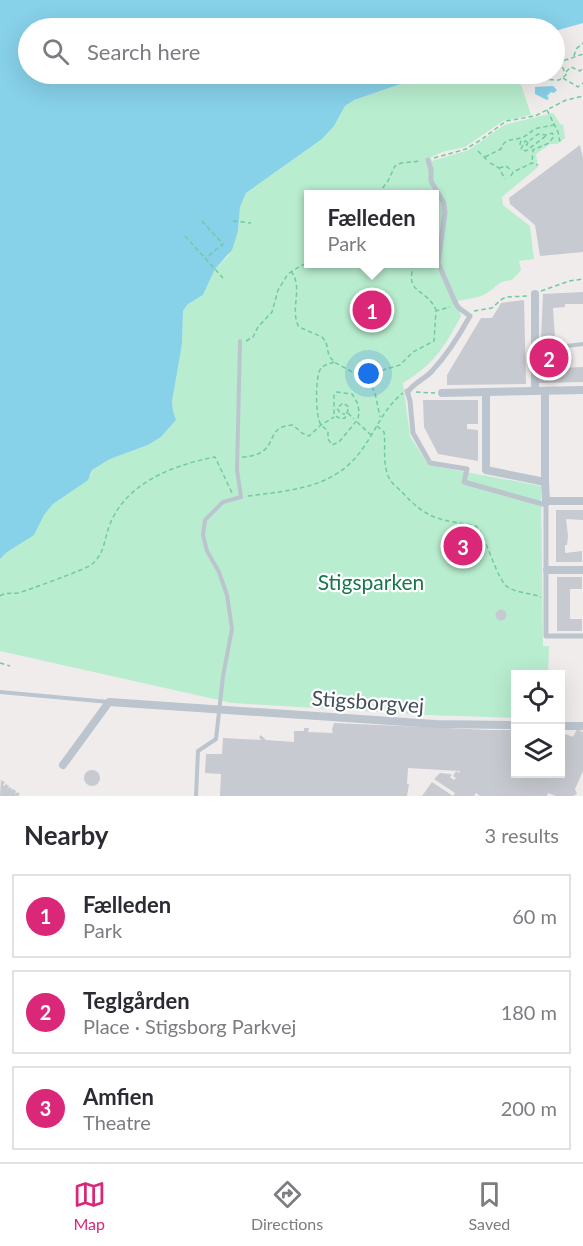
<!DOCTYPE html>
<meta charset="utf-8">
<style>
body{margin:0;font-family:Lato,sans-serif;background:#f2f2f3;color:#2b2b33}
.controls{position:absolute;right:18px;bottom:18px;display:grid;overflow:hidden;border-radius:0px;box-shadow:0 6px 24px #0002}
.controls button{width:54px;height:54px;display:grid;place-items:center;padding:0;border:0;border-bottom:2px solid #e1e1e2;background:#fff;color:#2b2b33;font:30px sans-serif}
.you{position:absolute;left:369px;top:374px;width:21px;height:21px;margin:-15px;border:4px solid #fff;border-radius:50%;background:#1a73e8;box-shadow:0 0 0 9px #1a73e833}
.badge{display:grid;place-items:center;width:39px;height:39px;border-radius:50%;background:#db2777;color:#fff;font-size:20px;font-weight:700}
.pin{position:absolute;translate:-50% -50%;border:3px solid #fff;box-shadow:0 2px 6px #0006}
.popup{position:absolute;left:304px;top:190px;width:135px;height:78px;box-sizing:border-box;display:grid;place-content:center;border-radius:0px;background:#fff;filter:drop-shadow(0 2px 4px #0005);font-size:20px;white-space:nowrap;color:#7c7c81}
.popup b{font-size:22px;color:#2b2b33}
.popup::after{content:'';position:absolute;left:50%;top:100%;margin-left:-12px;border:12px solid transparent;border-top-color:#fff}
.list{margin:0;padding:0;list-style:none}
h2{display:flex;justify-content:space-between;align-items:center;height:78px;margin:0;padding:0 24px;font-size:26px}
h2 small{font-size:20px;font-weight:400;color:#7c7c81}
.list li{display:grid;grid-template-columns:39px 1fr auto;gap:18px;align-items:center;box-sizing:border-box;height:84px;margin:0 12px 12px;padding:0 12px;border:2px solid #e1e1e2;border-radius:0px}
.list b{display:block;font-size:22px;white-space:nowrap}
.list p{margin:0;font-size:20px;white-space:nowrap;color:#7c7c81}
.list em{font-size:20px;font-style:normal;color:#7c7c81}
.icon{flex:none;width:33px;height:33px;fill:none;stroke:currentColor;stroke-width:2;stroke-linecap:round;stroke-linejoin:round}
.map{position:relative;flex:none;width:583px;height:796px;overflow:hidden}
.search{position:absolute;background:#fff;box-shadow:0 6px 24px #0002;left:18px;right:18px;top:18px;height:66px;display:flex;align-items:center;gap:15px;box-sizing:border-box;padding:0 21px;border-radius:33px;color:#7c7c81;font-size:22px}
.sheet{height:366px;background:#fff}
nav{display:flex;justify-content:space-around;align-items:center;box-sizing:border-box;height:84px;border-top:2px solid #e1e1e2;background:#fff;font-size:16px;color:#7c7c81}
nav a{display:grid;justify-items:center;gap:3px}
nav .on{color:#db2777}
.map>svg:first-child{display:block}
</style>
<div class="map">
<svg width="583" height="796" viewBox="0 0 583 796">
<rect width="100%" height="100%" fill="#efeceb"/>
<!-- green -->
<path fill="#b9edcf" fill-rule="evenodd" d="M430,74H513L522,87L531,115L503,121L465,147L442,152L430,158L432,161L469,150L504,125L553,113L561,125L563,124L565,138L557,144H550L536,154L538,167L502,197L503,205L530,226L534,259L519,261L521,270L512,280C495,282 499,286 487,293C480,298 466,299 458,301L461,316C444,348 434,364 403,383L410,436L428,465L541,486L543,646H549L548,674H516L515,718L427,715L232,703L0,651V559L7,552L33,535L44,515L53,504L91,475L92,470L110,459L148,445L161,437L176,420L173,411L172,402L182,344L183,311L188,304L203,295L215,269L228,256L238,231L240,207L246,193L322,139L334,126L345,106L354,100ZM309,194H435V264H309Z"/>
<!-- water -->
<g fill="#87d1e9">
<polygon points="0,0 583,0 583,23 555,31 554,28 28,28 28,74 430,74 354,100 345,106 334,126 322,139 246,193 240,207 238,231 232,250 215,269 203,295 188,304 183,311 182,344 172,402 173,411 176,420 161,437 148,445 110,459 92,470 88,480 53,504 44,515 34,535 7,552 0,559"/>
<polygon points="553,86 557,90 554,93 551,92 547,96 549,98 547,100 535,94 535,87"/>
</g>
<!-- building -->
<g fill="#c8cad1">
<polygon points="580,145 583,158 583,252 540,256 535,225 510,204 509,198"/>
<polygon points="583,292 583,304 565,304 565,307 553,308 555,338 541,339 543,294"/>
<polygon points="524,300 526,384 447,385 447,375 481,318 492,318 501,303"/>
<polygon points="540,349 558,349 559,368 583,367 583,382 539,383"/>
<polygon points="423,400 478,400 478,424 467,424 467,429 478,430 478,461 438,454 424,427"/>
<polygon points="556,510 583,510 583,520 566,519 568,536 567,545 565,545 565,553 582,551 582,562 556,562"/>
<polygon points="557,577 582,577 582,589 570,589 570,619 582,619 582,631 557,631"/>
<circle cx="501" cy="615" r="5.5"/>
<polygon points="334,723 489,730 516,730 516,774 560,774 560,732 573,737 577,729 583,732 583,771 575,789 577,794 573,796 556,796 548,793 547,796 480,796 476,793 474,796 453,796 455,793 434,779 440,773 450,774 452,775 450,777 454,780 456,778 453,776 456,771 459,773 460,771 408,768 407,784 409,784 407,796 220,796 221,774 205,773 206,754 222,754 223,738 262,740 259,738 261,735 266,740 294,742 294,731 304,731 304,728 309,728 308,732 333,733 332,730"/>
<circle cx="92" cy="778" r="8"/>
<polygon points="1,780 5,782 3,785 4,786 6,784 9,786 7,789 10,787 12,789 10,791 13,789 16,791 15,795 17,792 20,794 18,796 0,796"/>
<polygon points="432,782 453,796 422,796"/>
</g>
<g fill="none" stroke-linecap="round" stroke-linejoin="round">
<!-- path -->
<g stroke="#72caa2" stroke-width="1.5" stroke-dasharray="4.5 3" stroke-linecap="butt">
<polyline points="574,56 576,49 583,43"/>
<polyline points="557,63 583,54"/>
<polyline points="566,72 571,67 580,71 583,68"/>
<polyline points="531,74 532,79 559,80 566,75 562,66 554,62"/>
<polyline points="563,78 578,87 583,83"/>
<polyline points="547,110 558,132 560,142"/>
<polyline points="528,142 527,145 524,144 525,141 528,142 538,134 547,135 552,133 554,136 549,143 533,150 532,163"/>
<polyline points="520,145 521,139"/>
<polyline points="523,145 521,149 526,151 547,135"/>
<polyline points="478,151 488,161"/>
<path d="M485,157L501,149C505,136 515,142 525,136C530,134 532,129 538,128C545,126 551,127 557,123"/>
<polyline points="434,158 466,149 482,139 506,121 535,116 566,100 583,96"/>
<polyline points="490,163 499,168 505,179"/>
<polyline points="499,168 506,166 512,171"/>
<polyline points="511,176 513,172 532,163 538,165"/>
<polyline points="378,194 388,181 395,166 401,163 421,161"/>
<polyline points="202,221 223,244 206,258"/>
<polyline points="233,221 251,223"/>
<polyline points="185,236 223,278"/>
<path d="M414,264C404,295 426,287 436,310"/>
<path d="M291,271C304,289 289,309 299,327L322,337L326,342L329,356L334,362L369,381L375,393L380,417"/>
<polyline points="541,291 569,281 583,279"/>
<polyline points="474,311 492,308 502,299 507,297 528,296"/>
<polyline points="246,341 253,337 258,327 272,312 278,290 288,274 302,265 322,264"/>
<path d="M334,362C329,364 324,365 321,368C315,376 315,416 321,425C323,427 326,429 328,431V439L332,445L339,442L358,419C360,409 358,402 352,394L337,392L334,395V415L341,419L345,418L349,407L343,403L337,408L340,413L345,414"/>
<polyline points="371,381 383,370 400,365 413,352 434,341 436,311 450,307"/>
<polyline points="416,392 435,393"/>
<polyline points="348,413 354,419"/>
<polyline points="357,422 371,435"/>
<path d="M377,426L384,432C386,447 382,463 389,478C391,483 398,488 402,492C428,521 440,519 476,526C488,540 497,582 509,588C518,593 531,593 541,597"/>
<path d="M242,457C283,455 261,426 293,425L302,433L309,436L321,425L334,417"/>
<path d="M248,496C294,490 338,488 365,445C378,426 385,407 403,393"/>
<path d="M0,596C6,592 11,594 18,593C26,591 86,569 91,565C105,554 104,539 110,524C127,482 174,465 215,457L233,495"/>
<polyline points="0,663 10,666"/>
</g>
<!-- service -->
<g stroke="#bcc5ce" stroke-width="4">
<polyline points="536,343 567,346 583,344"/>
<polyline points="0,692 109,702"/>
<polyline points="196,796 198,751 216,739 223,676 232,629 227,595 219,572 207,551 203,535 205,520 223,502 241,497 237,470 240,341"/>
</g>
<!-- pedestrian -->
<g stroke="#bcc5ce" stroke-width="5">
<polyline points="407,391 410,401 413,433 430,463 467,469 464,482 546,505"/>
<path d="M408,392C413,383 425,379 432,371C448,354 459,336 470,316L459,308L456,304L438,263L445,213L444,203L431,181V170L428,160"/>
<polyline points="546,503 546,636 583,636"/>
</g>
<!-- minor -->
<g stroke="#bcc5ce" stroke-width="8">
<polyline points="535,294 535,391"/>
<polyline points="442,393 583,390"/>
<polyline points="486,393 486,470 545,482 546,501 583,501"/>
<polyline points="545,482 545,391"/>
<polyline points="547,570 583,570"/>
<polyline points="560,726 583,726"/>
<polyline points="63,765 109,702 435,724 516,725"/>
</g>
</g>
<g text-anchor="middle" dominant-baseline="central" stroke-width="4.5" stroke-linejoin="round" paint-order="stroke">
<!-- park labels -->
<g font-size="21" fill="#18774b" stroke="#fff">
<text x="371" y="581">Stigsparken</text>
</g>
<!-- street labels -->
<g font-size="21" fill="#444e58" stroke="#fff">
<text transform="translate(368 701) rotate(4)">Stigsborgvej</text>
</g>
</g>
</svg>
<div class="controls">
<button><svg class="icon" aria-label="locate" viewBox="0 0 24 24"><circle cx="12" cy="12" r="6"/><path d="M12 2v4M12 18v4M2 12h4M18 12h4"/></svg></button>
<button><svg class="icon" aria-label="layers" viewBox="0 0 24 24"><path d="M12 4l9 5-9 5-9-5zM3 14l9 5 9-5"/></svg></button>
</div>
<div class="you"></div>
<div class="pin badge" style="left:372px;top:310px">1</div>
<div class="popup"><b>Fælleden</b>Park</div>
<div class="pin badge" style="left:549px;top:358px">2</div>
<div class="pin badge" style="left:463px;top:546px">3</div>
<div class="search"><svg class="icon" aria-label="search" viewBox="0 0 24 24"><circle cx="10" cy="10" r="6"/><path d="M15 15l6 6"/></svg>Search here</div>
</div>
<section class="sheet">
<h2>Nearby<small>3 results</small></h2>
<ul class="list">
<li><span class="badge">1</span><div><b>Fælleden</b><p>Park</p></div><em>60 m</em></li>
<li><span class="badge">2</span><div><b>Teglgården</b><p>Place · Stigsborg Parkvej</p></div><em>180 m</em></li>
<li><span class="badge">3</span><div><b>Amfien</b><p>Theatre</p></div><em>200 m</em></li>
</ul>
</section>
<nav>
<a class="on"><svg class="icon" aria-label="map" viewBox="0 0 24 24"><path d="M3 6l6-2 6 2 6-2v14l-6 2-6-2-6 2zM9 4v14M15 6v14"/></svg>Map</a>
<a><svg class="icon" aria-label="directions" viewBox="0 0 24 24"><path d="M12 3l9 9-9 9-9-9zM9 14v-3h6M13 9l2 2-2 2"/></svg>Directions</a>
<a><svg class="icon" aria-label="saved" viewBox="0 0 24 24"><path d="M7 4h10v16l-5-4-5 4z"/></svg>Saved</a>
</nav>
